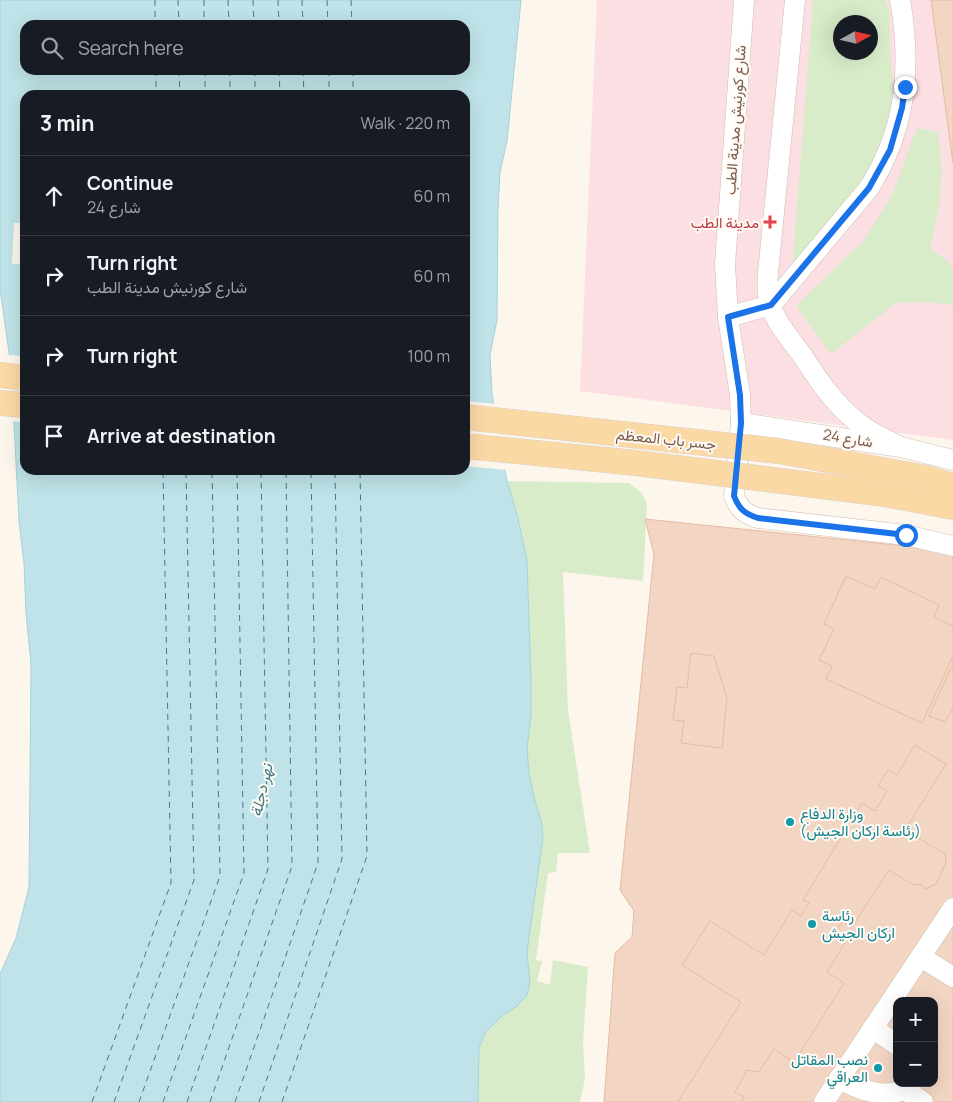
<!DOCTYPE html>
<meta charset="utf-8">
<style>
body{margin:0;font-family:Manrope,Vazirmatn,sans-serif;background:#242831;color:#f1f3f6}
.controls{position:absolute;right:15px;bottom:15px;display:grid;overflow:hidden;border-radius:10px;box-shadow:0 5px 20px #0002}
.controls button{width:45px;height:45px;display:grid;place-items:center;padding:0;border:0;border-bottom:1px solid #363941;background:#171b24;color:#f1f3f6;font:25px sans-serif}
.compass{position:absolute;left:833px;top:15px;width:45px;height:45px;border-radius:50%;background:#171b24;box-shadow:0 5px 20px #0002;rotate:82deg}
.stop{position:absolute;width:15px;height:15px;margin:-11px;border:4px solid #1a73e8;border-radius:50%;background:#fff}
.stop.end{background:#1a73e8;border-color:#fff;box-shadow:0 1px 5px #0008}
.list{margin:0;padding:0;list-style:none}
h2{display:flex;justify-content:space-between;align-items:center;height:65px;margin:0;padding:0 20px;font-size:21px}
h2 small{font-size:16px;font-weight:400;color:#9ea1a6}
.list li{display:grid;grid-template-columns:32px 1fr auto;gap:15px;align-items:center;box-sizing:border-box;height:80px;padding:0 20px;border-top:1px solid #363941}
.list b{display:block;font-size:19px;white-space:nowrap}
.list p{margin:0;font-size:16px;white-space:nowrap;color:#9ea1a6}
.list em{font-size:16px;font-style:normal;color:#9ea1a6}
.icon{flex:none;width:28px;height:28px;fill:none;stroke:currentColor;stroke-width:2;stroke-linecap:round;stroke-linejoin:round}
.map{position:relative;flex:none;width:953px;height:1102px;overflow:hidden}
.search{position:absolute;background:#171b24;box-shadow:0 5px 20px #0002;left:20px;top:20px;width:450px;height:55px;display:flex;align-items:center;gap:12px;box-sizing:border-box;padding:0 18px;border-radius:15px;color:#9ea1a6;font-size:19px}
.panel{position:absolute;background:#171b24;box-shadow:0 5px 20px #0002;left:20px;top:90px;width:450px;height:385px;border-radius:15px}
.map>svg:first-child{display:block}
</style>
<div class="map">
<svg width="953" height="1102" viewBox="0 0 953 1102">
<rect width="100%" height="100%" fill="#fdf6ec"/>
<!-- medical -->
<path fill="#fbdfe3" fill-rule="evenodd" d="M597,0H953V440L580,391ZM840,22H870V52H840Z"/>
<!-- green -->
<g fill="#d8ecc9" fill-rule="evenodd">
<path d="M813,0H885L889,9L893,109L861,192L792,270ZM840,22H870V52H840Z"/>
<polygon points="917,128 938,132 942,171 939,208 930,249 949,262 953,271 953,305 924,302 896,303 831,354 796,306 864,240 892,195"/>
<polygon points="507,481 629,483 642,493 647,504 643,581 563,572 568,710 590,853 558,853 556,872 548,873 536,960 542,961 537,981 550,985 553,960 588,967 583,1042 585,1079 580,1102 478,1102 479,1048 485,1032 502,1016 516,1007 529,970 527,952 543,837 541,820 534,798 529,773 527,748 531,715 531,681 527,560 517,514"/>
</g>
<!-- water -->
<path fill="#bfe3e8" stroke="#a5d3da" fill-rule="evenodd" d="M0,0H521L507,141L500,172L498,209L497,320L490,355L492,393L498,435L507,481L517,514L527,560L531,681V715L527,748L529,773L534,798L541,820L543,837L527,952L530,982L527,995L516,1007L502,1016L485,1033L479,1048L478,1102H0V974L16,938L29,887L31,664L26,613L24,563L19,521L11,366L0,289ZM25,25H465V70H25ZM25,95H465V470H25Z"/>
<!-- pier -->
<g fill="#fdf6ec">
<polygon points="14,223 25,223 25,264 12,264"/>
<polygon points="7,355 25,356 25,423 12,421"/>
<polygon points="465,401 496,404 507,470 465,466"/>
</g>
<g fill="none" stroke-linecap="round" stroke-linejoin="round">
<!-- ferry -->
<g stroke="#437c86" stroke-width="1" stroke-dasharray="6 5" stroke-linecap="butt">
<polyline points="155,0 155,25"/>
<polyline points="178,0 179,25"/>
<polyline points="204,0 204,25"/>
<polyline points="228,0 229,25"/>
<polyline points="253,0 254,25"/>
<polyline points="278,0 279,25"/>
<polyline points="302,0 303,25"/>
<polyline points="327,0 328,25"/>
<polyline points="351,0 352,25"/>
<polyline points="156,70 156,95"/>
<polyline points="179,70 180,95"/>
<polyline points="205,70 205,95"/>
<polyline points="230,70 230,95"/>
<polyline points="255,70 255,95"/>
<polyline points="279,70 280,95"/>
<polyline points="303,70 304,95"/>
<polyline points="329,70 329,95"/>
<polyline points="353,70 353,95"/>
<polyline points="92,1102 171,883 163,470"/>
<polyline points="114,1102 194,880 186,470"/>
<polyline points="139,1102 220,876 212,470"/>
<polyline points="163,1102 244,873 237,470"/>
<polyline points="187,1102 268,869 261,470"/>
<polyline points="210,1102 292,866 286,470"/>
<polyline points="235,1102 318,863 311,470"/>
<polyline points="259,1102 342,859 335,470"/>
<polyline points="282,1102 367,856 360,470"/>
</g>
</g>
<!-- building -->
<g fill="#f3d5c3" stroke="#e6bba3" fill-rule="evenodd">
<polygon points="931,0 953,0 953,163"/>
<path d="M645,519L953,551V1102H604L615,953L632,937L634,911L620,890L654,554ZM897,1001H934V1083H897Z"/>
<polygon points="846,576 875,589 881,577 939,605 934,617 953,626 953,656 922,723 826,679 832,666 819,660 834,629 824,624"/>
<polygon points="691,653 714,656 727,698 722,748 681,743 684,721 673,720 677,687 687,688"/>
<polygon points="951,668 953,668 953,708 945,722 929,716"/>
<polygon points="915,745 946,764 905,830 945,854 946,862 936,884 925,889 921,884 913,885 889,870 852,927 843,921 833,936 845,943 827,972 844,983 794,1062 774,1049 759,1072 747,1070 735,1092 744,1097 741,1102 678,1102 741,1002 682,965 710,921 764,955 792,910 801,916 809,903 803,900 862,803 875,811 887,791 878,786 888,770 897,775"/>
</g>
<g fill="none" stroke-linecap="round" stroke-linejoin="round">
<defs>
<g id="minor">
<path d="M744,0L725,264L728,317L740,395L741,423L734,496C739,509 745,514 758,518L906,535L953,546"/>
<path d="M795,0L768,273C767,284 767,296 771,307C778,325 791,340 802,355C816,376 830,398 849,415C865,430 882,438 901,447"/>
<path d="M728,317L771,305L869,188C906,129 912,68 900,0"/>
<polyline points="741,423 901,447 953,460"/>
<polyline points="921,957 953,977"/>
<polyline points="873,1028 897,1045"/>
<path d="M839,1078C861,1092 895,1102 912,1083"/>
<polyline points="907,1091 923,1102"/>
<polyline points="824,1102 953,908"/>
</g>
<g id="major">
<polyline points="0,375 25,378"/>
<polyline points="0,403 25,405"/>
</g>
</defs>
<!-- minor casing -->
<use href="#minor" stroke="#d1beb0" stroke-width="21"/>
<!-- major casing -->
<use href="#major" stroke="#dad1cd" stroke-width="26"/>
<!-- minor -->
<use href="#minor" stroke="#fff" stroke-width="20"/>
<!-- major -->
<use href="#major" stroke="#fbd9a5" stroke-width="25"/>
<defs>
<g id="major-bridge">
<polyline points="465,417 779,451 926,478 953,486"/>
<polyline points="465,446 636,463 885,494 953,507"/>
</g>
</defs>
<!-- major-bridge casing -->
<use href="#major-bridge" stroke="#dad1cd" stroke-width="26" stroke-linecap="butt"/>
<!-- major-bridge -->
<use href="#major-bridge" stroke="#fbd9a5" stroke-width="25"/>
</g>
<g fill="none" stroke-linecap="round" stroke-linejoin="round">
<!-- route -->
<path stroke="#1a73e8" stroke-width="6" d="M905,87L902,108L890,150L869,188L771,305L728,317L740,395L741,423L734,496C739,509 745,514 758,518L906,535"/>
</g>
<!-- markers -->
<path fill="#e0444e" stroke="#fffaf3" stroke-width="2" d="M767.5 214.5h5v5h5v5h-5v5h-5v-5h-5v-5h5z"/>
<g fill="#0f9aa8" stroke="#fffaf3" stroke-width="2">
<circle cx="790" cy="822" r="5"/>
<circle cx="812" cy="924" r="5"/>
<circle cx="878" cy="1068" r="5"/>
</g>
<g text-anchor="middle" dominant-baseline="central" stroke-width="4" stroke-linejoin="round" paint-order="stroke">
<!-- street labels -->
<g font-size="15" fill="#7a5c4d" stroke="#fffaf3">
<text transform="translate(735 120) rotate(-86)">شارع كورنيش مدينة الطب</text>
<text transform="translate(848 438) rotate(9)">شارع 24</text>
<text transform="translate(666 439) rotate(6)">جسر باب المعظم</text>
</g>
<!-- health labels -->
<g font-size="15" fill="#be3a42" stroke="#fffaf3" text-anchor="end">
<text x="759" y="222">مدينة الطب</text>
</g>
<!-- culture labels -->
<g font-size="15" fill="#0d838f" stroke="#fffaf3" text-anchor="start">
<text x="800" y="813">وزارة الدفاع<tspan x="800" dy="17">(رئاسة اركان الجيش)</tspan></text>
<text x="822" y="915">رئاسة<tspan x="822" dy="17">اركان الجيش</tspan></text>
<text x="868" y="1059" text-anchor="end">نصب المقاتل<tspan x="868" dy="17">العراقي</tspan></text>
</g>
<!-- water labels -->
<g font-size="16" font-style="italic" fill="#437c86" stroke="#fffaf3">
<text transform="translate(261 790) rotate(-77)">نهر دجلة</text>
</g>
</g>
</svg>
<div class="controls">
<button>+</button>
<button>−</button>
</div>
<svg class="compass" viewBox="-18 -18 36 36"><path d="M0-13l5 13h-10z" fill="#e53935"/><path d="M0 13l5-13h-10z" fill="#9ea1a6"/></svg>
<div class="stop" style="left:906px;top:535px"></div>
<div class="stop end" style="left:905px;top:87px"></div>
<div class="search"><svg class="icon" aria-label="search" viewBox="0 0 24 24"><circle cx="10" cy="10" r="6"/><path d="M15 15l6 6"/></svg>Search here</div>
<section class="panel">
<h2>3 min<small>Walk · 220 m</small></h2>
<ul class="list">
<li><svg class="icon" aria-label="ahead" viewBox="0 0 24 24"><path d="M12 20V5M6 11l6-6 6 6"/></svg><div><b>Continue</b><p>شارع 24</p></div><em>60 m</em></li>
<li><svg class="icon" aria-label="right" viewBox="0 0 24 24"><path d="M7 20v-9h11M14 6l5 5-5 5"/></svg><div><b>Turn right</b><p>شارع كورنيش مدينة الطب</p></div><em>60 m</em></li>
<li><svg class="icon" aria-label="right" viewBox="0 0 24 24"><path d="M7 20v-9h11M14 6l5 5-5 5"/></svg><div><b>Turn right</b></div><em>100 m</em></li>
<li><svg class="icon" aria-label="arrive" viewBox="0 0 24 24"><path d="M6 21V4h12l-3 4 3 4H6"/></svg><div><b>Arrive at destination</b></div></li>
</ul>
</section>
</div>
